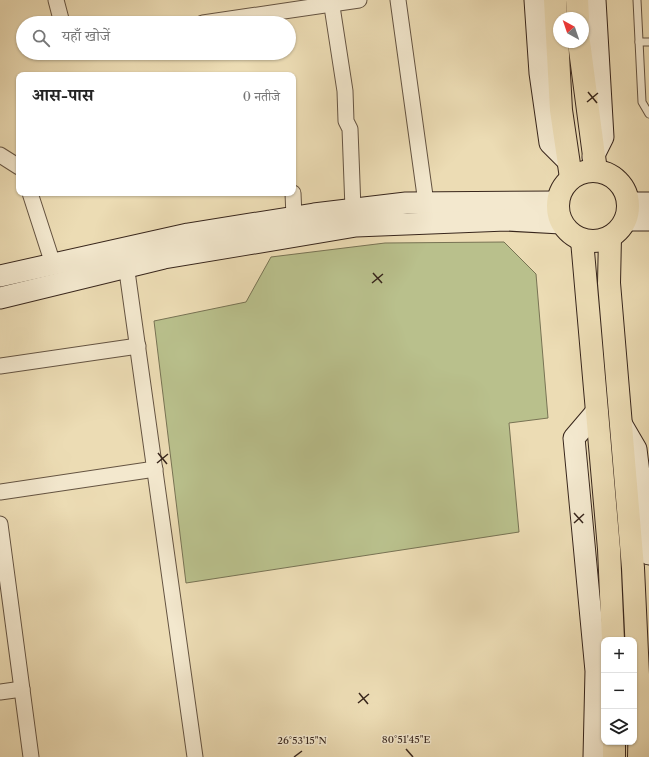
<!DOCTYPE html>
<html lang="hi">
<meta charset="utf-8">
<style>
body{margin:0;font-family:"Libre Caslon Text","Noto Serif Devanagari",serif;background:#f6f6f6;color:#222}
.controls{position:absolute;right:12px;bottom:12px;display:grid;overflow:hidden;border-radius:8px;box-shadow:0 1px 3px #0004}
.controls button{width:36px;height:36px;display:grid;place-items:center;padding:0;border:0;border-bottom:1px solid #e0e0e0;background:#fff;color:#222;font:20px sans-serif}
.compass{position:absolute;left:553px;top:12px;width:36px;height:36px;border-radius:50%;background:#fff;box-shadow:0 1px 3px #0004;rotate:320deg}
.list{margin:0;padding:0;list-style:none}
h2{display:flex;justify-content:space-between;align-items:center;height:52px;margin:0;padding:0 16px;font-size:17px}
h2 small{font-size:13px;font-weight:400;color:#767676}
.icon{flex:none;width:22px;height:22px;fill:none;stroke:currentColor;stroke-width:2;stroke-linecap:round;stroke-linejoin:round}
.map{position:relative;flex:none;width:649px;height:757px;overflow:hidden}
.search{position:absolute;background:#fff;box-shadow:0 1px 3px #0004;left:16px;top:16px;width:280px;height:44px;display:flex;align-items:center;gap:10px;box-sizing:border-box;padding:0 14px;border-radius:22px;color:#767676;font-size:15px}
.panel{position:absolute;background:#fff;box-shadow:0 1px 3px #0004;left:16px;top:72px;width:280px;height:124px;border-radius:8px}
.map>svg:first-child{display:block}
</style>
<div class="map">
<svg width="649" height="757" viewBox="0 0 649 757">
<rect width="100%" height="100%" fill="#ecdcb4"/>
<filter id="stains"><feTurbulence type="fractalNoise" baseFrequency=".005" numOctaves="4"/><feColorMatrix values="0 0 0 0 .2 0 0 0 0 .09 0 0 0 0 .02 0 0 0 .5 -.17"/></filter>
<radialGradient id="worn" r=".72"><stop offset=".6" stop-color="#630" stop-opacity="0"/><stop offset="1" stop-color="#630" stop-opacity=".3"/></radialGradient>
<!-- green -->
<polygon fill="#b9c08c" stroke="#787354" points="504,242 536,274 548,418 509,423 519,532 186,583 154,321 246,302 271,257 385,243"/>
<g fill="none" stroke-linecap="round" stroke-linejoin="round">
<defs>
<g id="lane">
<polyline points="637,0 642,102 649,114"/>
<polyline points="639,42 649,42"/>
</g>
<g id="street">
<polyline points="56,0 62,23"/>
<polyline points="331,0 345,91 346,121 350,129 353,209"/>
<polyline points="398,0 426,203"/>
<polyline points="203,23 359,0"/>
<polyline points="0,155 19,167"/>
<polyline points="30,193 53,264"/>
<polyline points="293,193 294,217"/>
<polyline points="125,257 195,757"/>
<polyline points="0,366 138,346"/>
<polyline points="0,492 155,469"/>
<polyline points="0,524 31,757"/>
<polyline points="0,692 22,689"/>
</g>
<g id="secondary">
<polyline points="535,0 540,73 550,143 568,161"/>
<polyline points="593,157 603,137 595,0"/>
<polyline points="628,203 649,203"/>
<polyline points="625,220 649,220"/>
<polyline points="0,276 188,234 314,214 406,203 557,202"/>
<polyline points="0,298 164,258 356,226 506,220 561,223"/>
<polyline points="622,425 636,449 649,554"/>
<polyline points="594,757 596,671 574,438 597,411"/>
</g>
<g id="highway">
<polyline points="555,0 561,110 571,178"/>
<polyline points="577,0 578,18"/>
<polyline points="579,42 596,171"/>
<circle cx="593" cy="206" r="35"/>
<polyline points="610,237 609,283 633,568 640,717 639,757"/>
<polyline points="582,240 609,549 613,640"/>
<polyline points="614,757 614,742"/>
</g>
</defs>
<!-- lane casing -->
<use href="#lane" stroke="#655442" stroke-width="9"/>
<!-- street casing -->
<use href="#street" stroke="#655442" stroke-width="17"/>
<!-- secondary casing -->
<use href="#secondary" stroke="#38261c" stroke-width="23"/>
<!-- highway casing -->
<use href="#highway" stroke="#38261c" stroke-width="24"/>
<!-- lane -->
<use href="#lane" stroke="#f3e8ce" stroke-width="7"/>
<!-- street -->
<use href="#street" stroke="#f3e8ce" stroke-width="15"/>
<!-- secondary -->
<use href="#secondary" stroke="#f3e8ce" stroke-width="21"/>
<!-- highway -->
<use href="#highway" stroke="#ecdcb4" stroke-width="22"/>
</g>
<!-- ticks -->
<path fill="none" stroke="#38261c" stroke-width="1.5" d="M588,92L597,103M587,102L598,93M373,273L382,283M372,283L383,274M158,453L167,464M157,463L168,454M574,513L583,523M574,523L584,514M359,693L368,704M358,703L369,694M406,749L413,757M294,757L302,751"/>
<g font-size="10" text-anchor="middle" fill="#38261c" stroke="#f3e8ce" stroke-width="3" stroke-linejoin="round" paint-order="stroke">
<text x="406" y="743">80°51'45"E</text>
<text x="302" y="744">26°53'15"N</text>
</g>
<rect width="100%" height="100%" filter="url(#stains)"/>
<rect width="100%" height="100%" fill="url(#worn)"/>
</svg>
<div class="controls">
<button>+</button>
<button>−</button>
<button><svg class="icon" aria-label="layers" viewBox="0 0 24 24"><path d="M12 4l9 5-9 5-9-5zM3 14l9 5 9-5"/></svg></button>
</div>
<svg class="compass" viewBox="-18 -18 36 36"><path d="M0-13l5 13h-10z" fill="#e53935"/><path d="M0 13l5-13h-10z" fill="#767676"/></svg>
<div class="search"><svg class="icon" aria-label="search" viewBox="0 0 24 24"><circle cx="10" cy="10" r="6"/><path d="M15 15l6 6"/></svg>यहाँ खोजें</div>
<section class="panel">
<h2>आस-पास<small>0 नतीजे</small></h2>
<ul class="list">
</ul>
</section>
</div>
